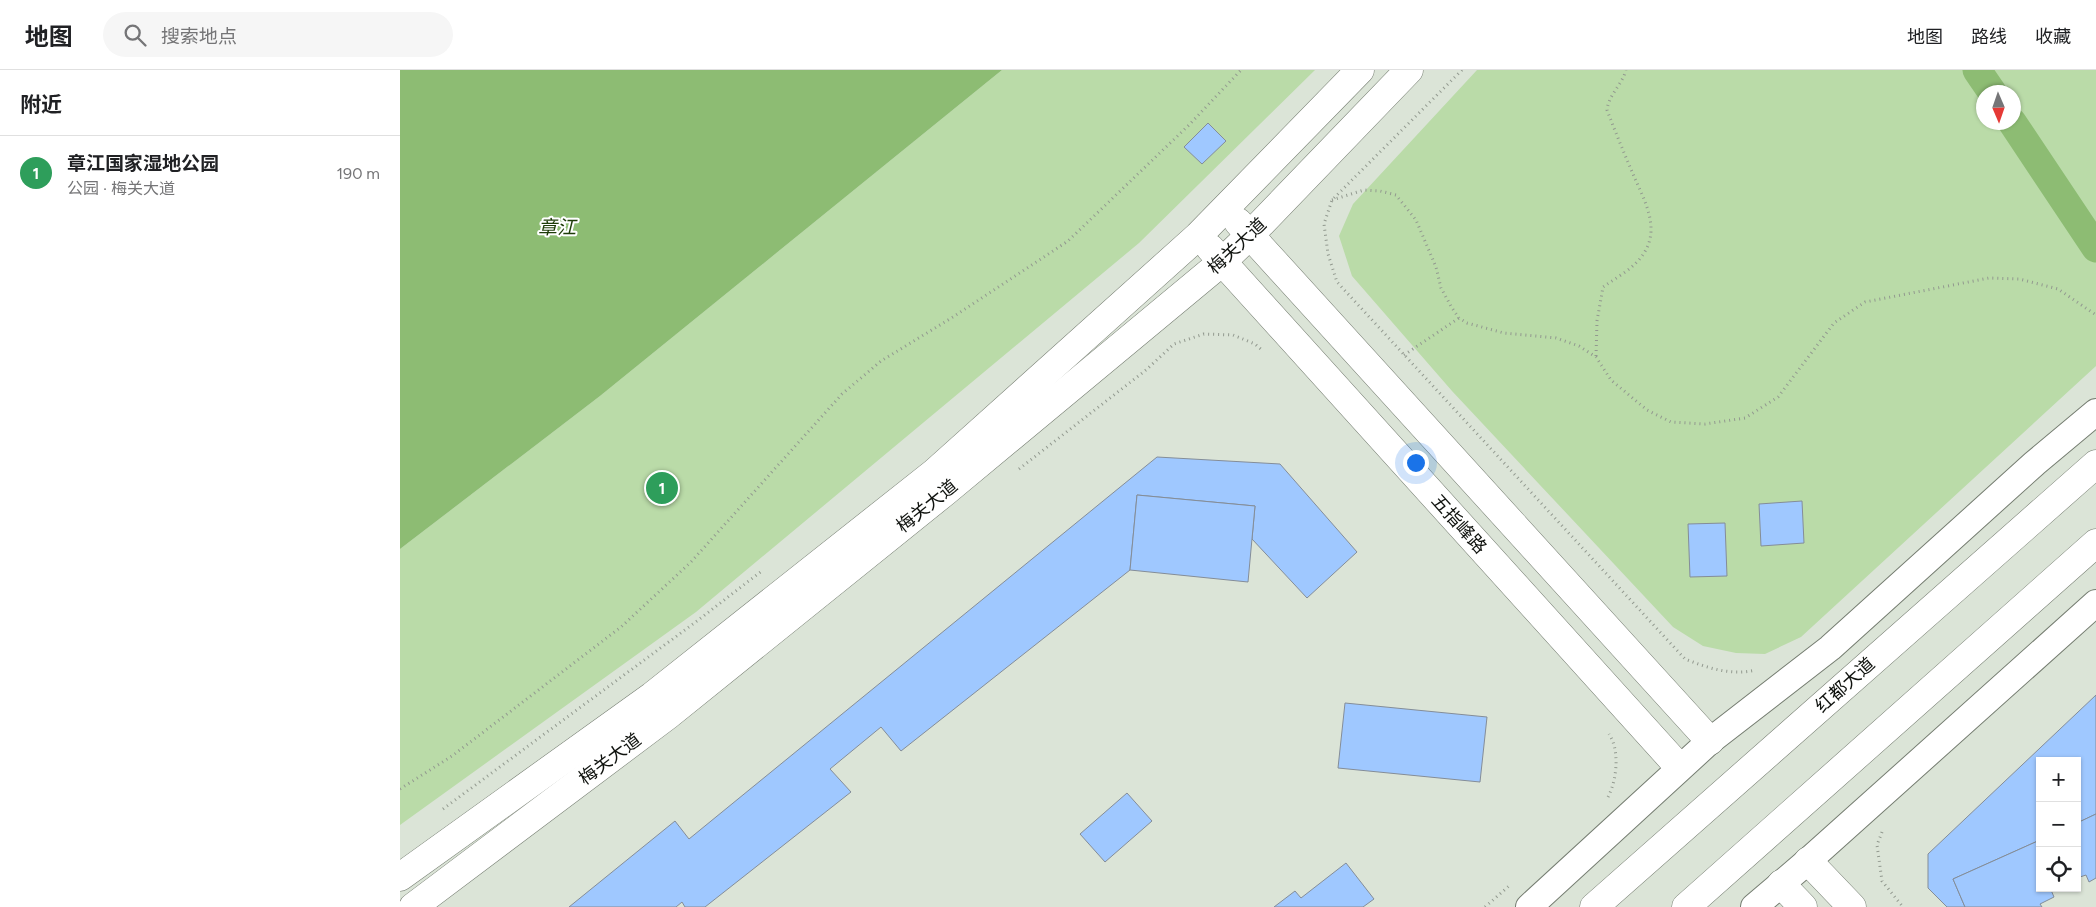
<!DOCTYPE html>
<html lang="zh">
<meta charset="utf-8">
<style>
body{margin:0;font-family:Figtree,"Noto Sans SC",sans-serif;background:#f6f6f6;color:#202124}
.controls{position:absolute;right:15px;bottom:15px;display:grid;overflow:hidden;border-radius:0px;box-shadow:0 1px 4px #0004}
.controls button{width:45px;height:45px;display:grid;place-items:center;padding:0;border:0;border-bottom:1px solid #e0e0e0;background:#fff;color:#202124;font:25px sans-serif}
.compass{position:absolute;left:1576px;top:15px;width:45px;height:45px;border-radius:50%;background:#fff;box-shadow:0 1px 4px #0004;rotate:178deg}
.you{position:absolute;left:1015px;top:392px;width:18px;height:18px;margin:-12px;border:4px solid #fff;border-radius:50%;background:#1a73e8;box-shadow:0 0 0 8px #1a73e833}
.badge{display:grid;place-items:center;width:32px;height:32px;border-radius:50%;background:#1576de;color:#fff;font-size:16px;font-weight:700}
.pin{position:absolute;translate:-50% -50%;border:2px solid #fff;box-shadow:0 1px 5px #0006}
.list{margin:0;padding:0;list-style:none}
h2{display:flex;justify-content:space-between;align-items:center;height:65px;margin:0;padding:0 20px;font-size:21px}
h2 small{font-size:16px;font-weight:400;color:#757577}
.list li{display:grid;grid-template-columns:32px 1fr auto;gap:15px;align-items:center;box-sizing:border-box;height:75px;padding:0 20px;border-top:1px solid #e0e0e0}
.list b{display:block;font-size:19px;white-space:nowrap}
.list p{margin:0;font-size:16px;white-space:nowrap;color:#757577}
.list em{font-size:16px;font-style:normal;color:#757577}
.icon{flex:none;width:28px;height:28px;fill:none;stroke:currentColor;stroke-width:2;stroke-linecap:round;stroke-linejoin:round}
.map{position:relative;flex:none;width:1696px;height:837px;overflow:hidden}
header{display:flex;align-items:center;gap:30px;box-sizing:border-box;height:70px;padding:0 25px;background:#fff;border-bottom:1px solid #e0e0e0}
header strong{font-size:24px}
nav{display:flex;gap:28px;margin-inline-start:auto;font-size:18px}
.search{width:350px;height:45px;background:#f6f6f6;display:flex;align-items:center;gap:12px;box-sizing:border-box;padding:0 18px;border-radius:28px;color:#757577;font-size:19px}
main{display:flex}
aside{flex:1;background:#fff}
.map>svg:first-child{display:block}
</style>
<header>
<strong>地图</strong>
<div class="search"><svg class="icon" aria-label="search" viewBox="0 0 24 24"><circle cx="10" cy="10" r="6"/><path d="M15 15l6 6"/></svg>搜索地点</div>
<nav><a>地图</a><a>路线</a><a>收藏</a></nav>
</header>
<main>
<aside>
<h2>附近<small></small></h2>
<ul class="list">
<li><span class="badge" style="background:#2e9e5b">1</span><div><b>章江国家湿地公园</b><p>公园 · 梅关大道</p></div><em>190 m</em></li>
</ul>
</aside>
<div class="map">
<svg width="1696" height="837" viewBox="0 0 1696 837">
<rect width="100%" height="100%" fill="#dbe4d7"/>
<!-- green -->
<g fill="#badba8" fill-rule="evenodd">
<polygon points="602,0 915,0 739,173 296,542 0,755 0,479 200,326"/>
<path d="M1077,0H1696V296L1401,567L1365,584L1336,583L1303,576L1273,557L1052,321L952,206L939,166L953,134ZM1584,22H1614V52H1584Z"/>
</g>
<!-- water -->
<polygon fill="#8dbc73" points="0,0 602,0 200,326 0,479"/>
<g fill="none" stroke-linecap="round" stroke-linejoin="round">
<!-- canal -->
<g stroke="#8dbc73" stroke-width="29">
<polyline points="1577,0 1592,22"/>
<polyline points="1612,52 1696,178"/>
</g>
</g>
<!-- building -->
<g fill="#9fc8ff" stroke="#848d98">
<polygon points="808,53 826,71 802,94 784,77"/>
<polygon points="757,387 880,394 957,482 907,528 852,469 855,436 737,425 730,500 501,681 481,657 430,699 451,722 305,837 285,837 282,832 276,837 169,837 275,751 289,769"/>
<polygon points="737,425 855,436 848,512 730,500"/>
<polygon points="1402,431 1404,473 1361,476 1359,434"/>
<polygon points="1325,453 1327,506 1290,507 1288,454"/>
<polygon points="1696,625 1696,744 1677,753 1677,691 1640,691 1640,770 1553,809 1565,837 1547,837 1528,818 1528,784"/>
<polygon points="945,633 1087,647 1080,712 938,698"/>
<polygon points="727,723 752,751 705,792 680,764"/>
<polygon points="1696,744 1696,808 1689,812 1686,805 1677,808 1677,753"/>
<polygon points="1640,770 1640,818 1655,818 1651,820 1654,827 1640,834 1642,837 1565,837 1553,809"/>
<polygon points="946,793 974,829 963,837 874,837 895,821 901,828"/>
</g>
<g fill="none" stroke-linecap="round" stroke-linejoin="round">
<defs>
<g id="minor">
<polyline points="1129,837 1310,671 1430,578 1635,393 1696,342"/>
<polyline points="1354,837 1408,791 1696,533"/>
</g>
<g id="major">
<polyline points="838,152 1310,671"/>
<polyline points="810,178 1279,697"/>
<polyline points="1408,791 1452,837"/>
<polyline points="0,807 252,626 535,402 798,166 960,0"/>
<polyline points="1381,814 1403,837"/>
<polyline points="13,837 267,646 545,422 822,192 850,165 1009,0"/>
<polyline points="1194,837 1696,394"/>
<polyline points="1286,837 1696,473"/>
</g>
</defs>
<!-- minor casing -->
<use href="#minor" stroke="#757d71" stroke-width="28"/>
<!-- major casing -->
<use href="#major" stroke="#757d71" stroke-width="29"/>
<!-- path -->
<g stroke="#92998f" stroke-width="3" stroke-dasharray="1 4" stroke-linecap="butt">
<path d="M1062,0L932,130L924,154L928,184L937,212L1285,589C1308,598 1331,606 1356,600"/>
<polyline points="932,130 964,120 980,121 996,125 1016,150 1036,197 1041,218 1052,238 1059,248 1067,253 1104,263 1156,268 1179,276 1196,287 1211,310 1247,340 1271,352 1305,354 1345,348 1378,327 1434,253 1465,232 1589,208 1619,209 1658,219 1696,245"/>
<polyline points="1004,285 1059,248"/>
<path d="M1196,286L1197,251L1203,217C1217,207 1235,198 1244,183C1261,157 1243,128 1233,104C1224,83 1215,61 1207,40C1209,24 1222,15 1226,0"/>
<polyline points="619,399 746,300 774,274 804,264 833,265 855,274 863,281"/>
<polyline points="0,719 52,686 221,557 291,492 442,324 481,291 553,247 668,171 789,55 841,0"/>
<path d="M1208,727C1217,710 1220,680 1209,664"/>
<polyline points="43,739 297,551 363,500"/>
<polyline points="1482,762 1477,775 1482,811 1503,837"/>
<polyline points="1085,837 1109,816"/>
</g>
<!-- minor -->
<use href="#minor" stroke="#fff" stroke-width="26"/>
<!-- major -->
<use href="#major" stroke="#fff" stroke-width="28"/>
</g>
<g text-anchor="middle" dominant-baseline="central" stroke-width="4" stroke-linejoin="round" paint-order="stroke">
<!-- street labels -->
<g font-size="18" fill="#0f120e" stroke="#fff">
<text transform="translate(837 176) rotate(-43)">梅关大道</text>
<text transform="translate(527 436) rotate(-39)">梅关大道</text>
<text transform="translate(1059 454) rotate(48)">五指峰路</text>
<text transform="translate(1445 615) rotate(-42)">红都大道</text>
<text transform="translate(210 689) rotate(-37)">梅关大道</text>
</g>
<!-- water labels -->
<g font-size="19" font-style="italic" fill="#1e3c08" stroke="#fff">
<text x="157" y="157">章江</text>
</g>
</g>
</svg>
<div class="controls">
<button>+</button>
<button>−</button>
<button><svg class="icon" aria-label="locate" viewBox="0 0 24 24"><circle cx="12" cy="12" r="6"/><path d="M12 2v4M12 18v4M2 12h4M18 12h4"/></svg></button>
</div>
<svg class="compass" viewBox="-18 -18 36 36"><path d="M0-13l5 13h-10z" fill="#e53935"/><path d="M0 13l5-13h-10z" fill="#757577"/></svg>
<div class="you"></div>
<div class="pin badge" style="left:262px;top:418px;background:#2e9e5b">1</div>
</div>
</main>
